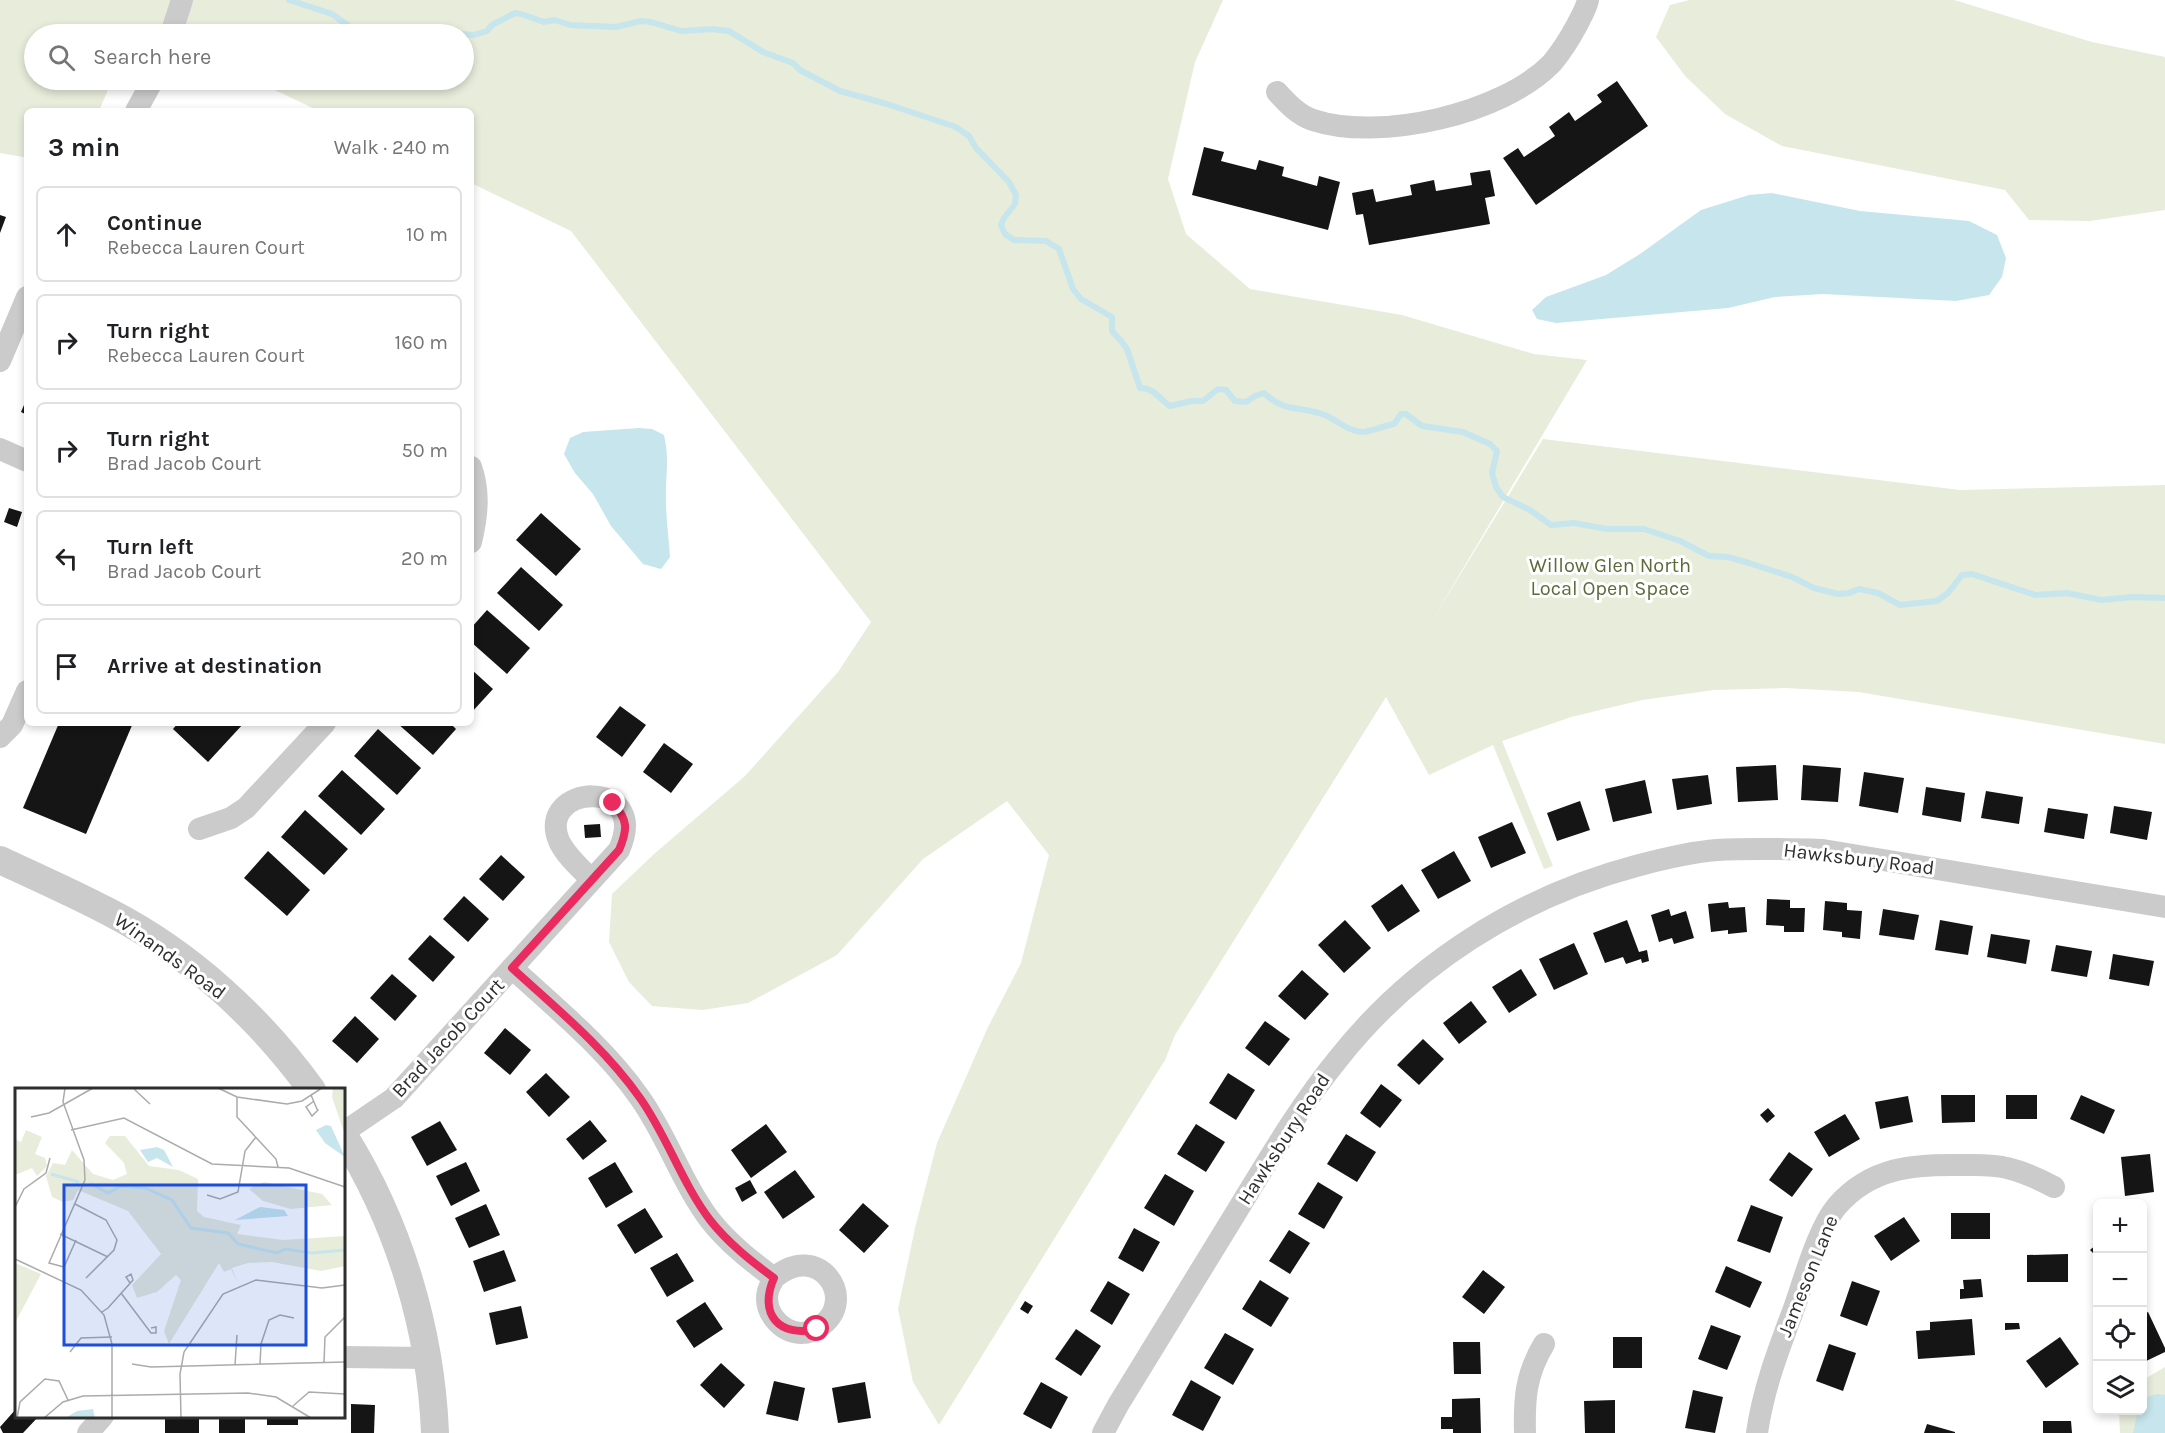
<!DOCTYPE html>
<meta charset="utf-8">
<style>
body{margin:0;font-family:Karla,sans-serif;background:#f6f6f6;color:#202124}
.controls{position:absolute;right:18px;bottom:18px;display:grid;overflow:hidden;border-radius:9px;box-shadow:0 3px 9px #0003}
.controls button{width:54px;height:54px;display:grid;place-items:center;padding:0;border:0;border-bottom:2px solid #e0e0e0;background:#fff;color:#202124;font:30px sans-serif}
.stop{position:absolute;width:18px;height:18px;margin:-14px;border:4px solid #ea2b5f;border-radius:50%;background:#fff}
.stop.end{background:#ea2b5f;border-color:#fff;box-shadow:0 2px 6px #0008}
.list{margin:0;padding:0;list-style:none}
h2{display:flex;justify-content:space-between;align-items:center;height:78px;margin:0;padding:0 24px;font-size:26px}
h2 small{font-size:20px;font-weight:400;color:#757577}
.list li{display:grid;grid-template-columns:39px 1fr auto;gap:18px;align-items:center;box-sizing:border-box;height:96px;margin:0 12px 12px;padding:0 12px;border:2px solid #e0e0e0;border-radius:9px}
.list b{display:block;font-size:22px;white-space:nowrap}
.list p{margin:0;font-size:20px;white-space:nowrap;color:#757577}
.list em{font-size:20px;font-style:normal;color:#757577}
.icon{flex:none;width:33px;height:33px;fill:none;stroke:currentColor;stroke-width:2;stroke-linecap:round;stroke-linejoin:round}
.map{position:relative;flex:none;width:2165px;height:1433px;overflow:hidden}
.search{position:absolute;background:#fff;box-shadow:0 3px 9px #0003;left:24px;top:24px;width:450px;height:66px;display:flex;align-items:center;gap:15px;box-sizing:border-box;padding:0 21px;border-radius:33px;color:#757577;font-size:22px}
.panel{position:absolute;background:#fff;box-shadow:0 3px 9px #0003;left:24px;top:108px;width:450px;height:618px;border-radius:9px}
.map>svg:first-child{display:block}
</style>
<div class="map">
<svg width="2165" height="1433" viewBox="0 0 2165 1433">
<rect width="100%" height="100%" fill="#fff"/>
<!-- green -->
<g fill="#e7ecdb">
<polygon points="0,0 1223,0 1195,62 1168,179 1186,234 1250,289 1402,315 1534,354 1587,360 1430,624 1543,439 1960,490 2165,485 2165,744 1859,692 1786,688 1714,690 1642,700 1571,717 1502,741 1553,866 1544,869 1493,745 1429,775 1386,697 1175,1035 1165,1060 939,1425 913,1382 898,1309 915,1228 937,1143 988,1027 1021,963 1049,855 1007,801 923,859 837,955 748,1003 702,1010 652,1006 629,982 609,942 612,894 654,854 745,776 838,672 871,622 571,231 471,183 471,111 319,111 277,91 238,80 464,80 464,34 34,34 34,80 112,80 99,111 27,111 27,156 23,157 0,153"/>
<polygon points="1689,0 1954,0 2092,42 2165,57 2165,210 2090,221 2029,220 2005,190 1782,146 1725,114 1685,76 1656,37 1670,5"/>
<polygon points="2165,1367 2165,1433 2120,1433 2119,1411 2142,1410 2143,1380"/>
</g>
<!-- water -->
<g fill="#c7e5ec">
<polygon points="1772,193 1860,211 1969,221 1997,235 2006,258 2002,277 1989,295 1956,301 1823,294 1775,297 1728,308 1556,323 1537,319 1532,310 1546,297 1606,275 1640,254 1701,210 1749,195"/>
<path d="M639,428L652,429L664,435C670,462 665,476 666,501C666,520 669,539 670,557L661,569L643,564L611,526L593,494L575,473L564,454L570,438L583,432Z"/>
<polygon points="2157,1394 2165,1395 2165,1433 2133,1433 2138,1411 2142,1410 2143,1402 2147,1397"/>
</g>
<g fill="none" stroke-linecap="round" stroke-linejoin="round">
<!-- stream -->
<g stroke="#c7e5ec" stroke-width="6">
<polyline points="289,0 332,14 360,34"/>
<path d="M428,34L433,32L474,35L487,31L492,25L515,13L521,14L544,22L555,20L570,25L616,27L641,21L651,22L681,31L712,29L729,31L763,52L793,63L800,70L840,91L887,104L956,127L969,136L976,148L1009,182L1016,195L1015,204L1004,218L1001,225L1005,234L1014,240L1046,241L1059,249L1073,289L1081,299L1112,317V331L1122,342L1127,349L1140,388C1155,388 1159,399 1170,406L1191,401H1203L1218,389L1226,390L1235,401L1246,402L1255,396L1264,393C1286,414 1300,405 1325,415C1338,421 1348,431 1363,432C1369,432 1386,425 1394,424L1401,414H1406L1422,426L1463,432L1490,444L1497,451L1492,473L1496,487L1503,497L1530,510L1551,525L1574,523L1607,529H1644L1680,541L1709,556L1728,557L1749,563L1792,577L1814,588L1838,594L1849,593L1859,589L1878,593L1900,605L1937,601L1948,593L1962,575L1972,574L2035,595L2067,593L2101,600L2133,597L2165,598"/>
</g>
</g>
<!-- building -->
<g fill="#151515">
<polygon points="1617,81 1648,126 1536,205 1503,158 1518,148 1524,157 1555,136 1549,127 1569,112 1575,121 1602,102 1597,95"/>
<polygon points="1204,147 1224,152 1221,161 1256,170 1259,160 1284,167 1282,176 1317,186 1319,176 1340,182 1328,230 1192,195"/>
<polygon points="1490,170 1495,196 1485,198 1490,224 1369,245 1363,214 1356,215 1352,193 1373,189 1376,202 1412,195 1410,185 1434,180 1436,191 1472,185 1470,173"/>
<polygon points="0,215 6,217 0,233"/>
<polygon points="27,398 27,415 21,412"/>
<polygon points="9,508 22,512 17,527 4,522"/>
<polygon points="541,513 581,549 556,576 516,540"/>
<polygon points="521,567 563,605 539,631 497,593"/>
<polygon points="487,610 530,648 507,674 471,642 471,628"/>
<polygon points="471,669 493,689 471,713"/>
<polygon points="620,706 646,725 622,757 596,737"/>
<polygon points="59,723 133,723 86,834 23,808"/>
<polygon points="178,723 244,723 208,762 173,729"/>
<polygon points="397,723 450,723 456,729 433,755"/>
<polygon points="378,729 421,768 397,795 354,756"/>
<polygon points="664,743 693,764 671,793 643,772"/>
<polygon points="1776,765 1778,800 1738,802 1736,767"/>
<polygon points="1803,765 1841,768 1838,802 1801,800"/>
<polygon points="342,770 385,809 361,835 318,796"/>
<polygon points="1864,772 1904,778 1898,813 1859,806"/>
<polygon points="1708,775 1712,804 1677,810 1672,779"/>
<polygon points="1645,780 1652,813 1613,822 1605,789"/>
<polygon points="1926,787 1965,793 1961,822 1922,815"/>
<polygon points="1986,791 2023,797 2019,824 1981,818"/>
<polygon points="1580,801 1590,830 1557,841 1547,813"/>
<polygon points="2114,806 2152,812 2147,840 2110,833"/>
<polygon points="2048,808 2088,814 2084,839 2044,832"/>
<polygon points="305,810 348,849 324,875 281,837"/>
<polygon points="1512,822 1526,853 1491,868 1478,837"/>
<polygon points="600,824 601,837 585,838 584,825"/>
<polygon points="268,851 310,890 287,916 244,878"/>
<polygon points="1454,851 1471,881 1438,899 1421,870"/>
<polygon points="501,855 525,877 503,901 479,879"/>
<polygon points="1402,884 1420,911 1388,932 1371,906"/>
<polygon points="464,896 489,919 468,942 443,919"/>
<polygon points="1767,899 1790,900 1790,908 1805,908 1804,932 1784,932 1784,926 1766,925"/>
<polygon points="1825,901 1847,903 1847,910 1862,911 1860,939 1842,937 1842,932 1823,930"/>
<polygon points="1728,902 1729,908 1745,907 1747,932 1728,934 1728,930 1711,932 1708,904"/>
<polygon points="1669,909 1671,916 1686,911 1694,938 1674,944 1672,938 1659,942 1651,915"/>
<polygon points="1883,909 1919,915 1914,940 1879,935"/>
<polygon points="1345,920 1371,948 1344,973 1318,945"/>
<polygon points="1627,920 1639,952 1647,950 1649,961 1642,963 1641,959 1626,964 1623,957 1605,963 1593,933"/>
<polygon points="1940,920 1973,926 1968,955 1935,950"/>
<polygon points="1991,934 2030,940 2026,964 1987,957"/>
<polygon points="430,935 455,957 433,982 408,959"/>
<polygon points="1574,943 1588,974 1554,990 1539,959"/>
<polygon points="2056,945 2092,951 2087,977 2051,971"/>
<polygon points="2113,954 2154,961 2149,986 2109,979"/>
<polygon points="1521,969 1537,995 1509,1013 1492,987"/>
<polygon points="1302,970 1329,994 1305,1020 1278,996"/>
<polygon points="392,974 417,996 395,1021 370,998"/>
<polygon points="1471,1001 1487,1022 1459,1044 1443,1023"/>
<polygon points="355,1016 379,1039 357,1063 332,1041"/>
<polygon points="1265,1021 1290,1039 1269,1066 1245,1048"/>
<polygon points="505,1028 531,1050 510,1075 484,1053"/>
<polygon points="1423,1039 1444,1059 1419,1085 1397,1065"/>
<polygon points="546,1073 570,1097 549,1117 526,1092"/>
<polygon points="1228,1073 1255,1090 1236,1120 1209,1103"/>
<polygon points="1381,1084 1402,1100 1380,1128 1360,1113"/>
<polygon points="1941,1095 1975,1095 1975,1122 1942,1123"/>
<rect x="2006" y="1095" width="31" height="24"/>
<polygon points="2081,1095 2115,1110 2104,1134 2070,1119"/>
<polygon points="1908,1096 1913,1122 1880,1129 1875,1102"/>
<polygon points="1768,1108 1775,1116 1767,1123 1760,1115"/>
<polygon points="1845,1114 1860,1139 1829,1157 1814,1132"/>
<polygon points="590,1120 607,1141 583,1160 566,1139"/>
<polygon points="440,1121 457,1150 427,1166 411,1137"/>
<polygon points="766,1124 787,1152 751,1178 731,1150"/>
<polygon points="1196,1124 1225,1142 1206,1172 1177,1154"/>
<polygon points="1346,1134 1376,1152 1357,1182 1327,1164"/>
<polygon points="1789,1152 1813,1169 1792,1197 1769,1180"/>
<polygon points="2150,1154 2154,1192 2125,1196 2121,1157"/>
<polygon points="466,1162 480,1191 451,1206 436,1176"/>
<polygon points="615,1162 633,1192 606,1208 588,1178"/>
<polygon points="795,1170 815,1197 783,1219 764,1192"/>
<polygon points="1165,1174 1194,1191 1174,1226 1144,1208"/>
<polygon points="750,1180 757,1193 742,1202 735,1188"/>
<polygon points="1318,1182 1343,1197 1324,1229 1298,1214"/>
<polygon points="863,1203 889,1226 864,1253 839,1230"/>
<polygon points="486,1204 500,1235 469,1248 455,1218"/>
<polygon points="1751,1205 1783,1217 1770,1253 1737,1241"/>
<polygon points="645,1208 663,1237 635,1254 617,1225"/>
<rect x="1951" y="1213" width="39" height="26"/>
<polygon points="1904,1217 1920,1241 1891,1261 1874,1236"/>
<polygon points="1134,1228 1160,1242 1143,1272 1118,1258"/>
<polygon points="1289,1230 1310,1243 1290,1274 1269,1261"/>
<polygon points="2098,1243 2098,1258 2090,1250"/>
<polygon points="504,1250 516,1281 484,1292 473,1261"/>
<polygon points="677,1253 694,1281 667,1297 650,1268"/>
<polygon points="2068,1254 2068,1282 2027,1282 2027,1255"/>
<polygon points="1726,1266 1762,1282 1750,1308 1715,1292"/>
<polygon points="1483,1270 1505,1287 1484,1314 1462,1297"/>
<polygon points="1981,1279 1983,1297 1960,1299 1960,1289 1964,1289 1963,1280"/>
<polygon points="1260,1280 1289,1298 1271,1327 1242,1309"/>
<polygon points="1108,1281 1130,1294 1112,1325 1090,1311"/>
<polygon points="1852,1281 1880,1291 1867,1326 1840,1316"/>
<polygon points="1025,1301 1033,1306 1028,1314 1020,1309"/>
<polygon points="705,1302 723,1329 694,1348 676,1321"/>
<polygon points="521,1306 528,1338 496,1345 489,1313"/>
<polygon points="2148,1312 2165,1348 2165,1352 2142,1363 2142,1315"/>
<polygon points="1972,1319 1975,1355 1918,1359 1916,1331 1930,1330 1930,1322"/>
<polygon points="2005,1323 2019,1323 2020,1329 2005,1330"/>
<polygon points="1711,1325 1741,1336 1727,1370 1698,1359"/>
<polygon points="1076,1329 1101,1346 1081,1376 1055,1359"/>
<polygon points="1225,1333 1254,1349 1233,1385 1204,1368"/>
<rect x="1613" y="1337" width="29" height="31"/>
<polygon points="2060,1337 2079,1364 2046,1388 2026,1361"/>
<polygon points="1453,1342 1480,1342 1481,1374 1454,1374"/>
<polygon points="1829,1344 1856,1353 1843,1391 1816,1381"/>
<polygon points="721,1363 745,1385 724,1408 700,1385"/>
<polygon points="1191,1380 1221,1397 1203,1431 1172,1415"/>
<polygon points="774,1381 805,1388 798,1421 766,1414"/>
<polygon points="865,1382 871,1418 838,1423 832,1388"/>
<polygon points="1041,1382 1068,1397 1051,1429 1023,1414"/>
<polygon points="1693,1390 1723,1397 1715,1433 1685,1428"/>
<polygon points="1480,1398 1481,1433 1453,1433 1453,1429 1441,1429 1441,1417 1452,1417 1452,1399"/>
<polygon points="1615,1400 1615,1433 1585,1433 1584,1401"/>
<polygon points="351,1404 375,1405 374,1433 351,1433"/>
<polygon points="16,1409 16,1416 39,1416 23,1433 3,1433 0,1427"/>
<rect x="219" y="1416" width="26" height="17"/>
<rect x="267" y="1416" width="31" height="9"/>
<rect x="165" y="1417" width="34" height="16"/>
<polygon points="2043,1421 2071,1421 2072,1433 2043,1433"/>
<polygon points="1927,1424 1955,1432 1955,1433 1924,1433"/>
</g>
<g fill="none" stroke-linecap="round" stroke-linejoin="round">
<!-- minor -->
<g stroke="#cbcbcb" stroke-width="22">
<polyline points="171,34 182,0"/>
<path d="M1277,92C1287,103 1298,115 1313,120C1379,142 1503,114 1552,63C1562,51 1570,38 1577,25C1581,17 1586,9 1588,0"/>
<polyline points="136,111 153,80"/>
<polyline points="0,361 27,297"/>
<polyline points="0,449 27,461"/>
<path d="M471,467C480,492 477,517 471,542"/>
<polyline points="0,737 12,725 27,691"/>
<polyline points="199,829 231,818 246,808 325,723"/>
<path d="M512,968C557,1009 605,1048 640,1098C667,1136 682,1183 710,1220C728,1243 751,1261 774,1278C772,1282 769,1287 768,1291C763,1311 780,1332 801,1333C808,1333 816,1330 822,1325C858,1298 818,1240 774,1278"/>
<path d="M344,1132L394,1098L619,850C652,776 535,784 559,841C566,856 581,869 592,880"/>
<polyline points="344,1357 426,1358"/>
<polyline points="88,1433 103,1416"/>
<path d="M1103,1433L1118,1405C1158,1340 1197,1276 1237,1211C1269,1159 1299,1107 1338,1059C1413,964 1519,897 1636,866C1662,859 1690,852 1717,850C1752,848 1787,849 1823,850L2165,907"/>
<path d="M1525,1433C1524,1398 1526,1374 1544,1344"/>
<path d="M1757,1433C1763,1390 1778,1351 1793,1311C1804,1281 1817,1230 1837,1206C1871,1167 1914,1164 1962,1165C1977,1165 1993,1164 2007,1168C2024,1172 2039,1179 2054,1187"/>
</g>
<!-- tertiary -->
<g stroke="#cbcbcb" stroke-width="28">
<path d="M0,860C37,877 75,894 111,913C190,954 260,1018 312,1090"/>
<path d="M344,1136C399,1224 431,1330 435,1433"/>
</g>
</g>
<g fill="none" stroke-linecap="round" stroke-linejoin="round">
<!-- route -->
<path stroke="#ea2b5f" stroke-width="8" d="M613,803C628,820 628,829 619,850L512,968C557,1009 605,1048 640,1098C667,1136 682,1183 710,1220C728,1243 751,1261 774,1278C758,1314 779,1338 817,1329"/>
</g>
<g text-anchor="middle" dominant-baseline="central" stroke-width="6" stroke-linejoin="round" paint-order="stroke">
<!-- park labels -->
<g font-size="20" fill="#5b6b3a" stroke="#fff">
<text x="1610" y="565">Willow Glen North<tspan x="1610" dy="23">Local Open Space</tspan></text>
</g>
<!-- street labels -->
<g font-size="20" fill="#2e2e2e" stroke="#fff">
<text transform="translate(1859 859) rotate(7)">Hawksbury Road</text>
<text transform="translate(170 956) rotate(36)">Winands Road</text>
<text transform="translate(448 1038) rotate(-47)">Brad Jacob Court</text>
<text transform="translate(1284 1139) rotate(-57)">Hawksbury Road</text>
<text transform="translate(1808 1276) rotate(-68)">Jameson Lane</text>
</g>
</g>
<!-- overview -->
<g transform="translate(15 1088)">
<rect width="330" height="330" fill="#fff"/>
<path d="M318,0H330V47L317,9ZM11,42L27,49L20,66L30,70L32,78L22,88L17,80L0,87V51L6,54ZM95,48H110L134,78L164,82L183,91L182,123L189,129L226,137L222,146L268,152L330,148V178L306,183L257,174L233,175L217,180L222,194L216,181L209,184L204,175L154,256L149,243L166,192L161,187L142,204L122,210L117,197L146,166L113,123L63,102L58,112L48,114L37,109L31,88L38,75L50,77L57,62L78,86L98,92L112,86L109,75L90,55ZM249,94L307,106L317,117L276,121L248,113L234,101ZM0,175L26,186L0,235Z" fill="#e7ecdb"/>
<path d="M311,37L316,38L330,69L310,55L301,42ZM142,59L149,62L158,79L142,70L133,74L125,62ZM245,119L269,122L273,128L220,132ZM78,321L80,330L52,329L62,323Z" fill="#c7e5ec"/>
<path fill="none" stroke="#c7e5ec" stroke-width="3" d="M36,86L64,94M75,95L93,105L106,98L130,100L157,112L176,140L213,145L223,156L262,165L270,161L297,165L330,162"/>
<path fill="none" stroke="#ababab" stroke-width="1.5" d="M50,0L48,14L69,72L70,92L34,175L49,179L61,152M203,0L222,9L272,16L287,13L307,0M119,1L135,16M296,7L302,21L303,22L297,28L291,19L299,13M222,9V29L261,71L263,79M16,29L34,25L78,0M56,42L109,30L197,76L274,80L330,99M192,107L205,111L223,104L230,63L241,49M60,116L91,132L102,152L99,162L71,190M0,119L9,101L31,85L35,70M45,146L93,169M0,171L66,202L89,227L97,256V330M106,205L136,245H141V239L136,240M87,224L93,220L118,192L116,186L111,189L115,195M55,264L66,250L97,249M309,275L310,249L330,229M117,276L136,279L330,274M245,276L246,256L254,232L265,227L279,230M220,277L222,247M278,318L294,304L330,306M2,330L5,314L30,291L44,293L53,312M29,330L48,314L68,308L233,305L261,309L296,330M166,330L165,286L169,264L208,206L241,192L307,200L330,197"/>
<path fill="#1d4ed8" fill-opacity="0.15" stroke="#1d4ed8" stroke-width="3" d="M49,97H291V257H49Z"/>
<rect width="330" height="330" fill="none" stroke="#2e2e2e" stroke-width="3"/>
</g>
</svg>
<div class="controls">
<button>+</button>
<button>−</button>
<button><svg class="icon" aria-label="locate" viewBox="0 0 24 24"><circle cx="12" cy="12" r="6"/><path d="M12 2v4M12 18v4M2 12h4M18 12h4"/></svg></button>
<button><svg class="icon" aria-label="layers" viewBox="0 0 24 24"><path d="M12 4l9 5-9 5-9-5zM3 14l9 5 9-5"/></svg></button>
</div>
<div class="stop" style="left:817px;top:1329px"></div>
<div class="stop end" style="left:613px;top:803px"></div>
<div class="search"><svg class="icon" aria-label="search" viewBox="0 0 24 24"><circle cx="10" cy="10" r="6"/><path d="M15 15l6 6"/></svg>Search here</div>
<section class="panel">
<h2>3 min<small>Walk · 240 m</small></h2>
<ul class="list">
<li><svg class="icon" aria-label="ahead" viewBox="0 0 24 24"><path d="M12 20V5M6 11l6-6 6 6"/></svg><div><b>Continue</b><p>Rebecca Lauren Court</p></div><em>10 m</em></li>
<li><svg class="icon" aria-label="right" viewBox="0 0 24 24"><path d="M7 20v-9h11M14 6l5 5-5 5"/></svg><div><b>Turn right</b><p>Rebecca Lauren Court</p></div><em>160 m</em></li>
<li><svg class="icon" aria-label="right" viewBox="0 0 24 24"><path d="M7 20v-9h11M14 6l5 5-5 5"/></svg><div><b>Turn right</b><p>Brad Jacob Court</p></div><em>50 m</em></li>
<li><svg class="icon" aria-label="left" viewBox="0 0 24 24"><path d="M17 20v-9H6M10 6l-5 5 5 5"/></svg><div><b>Turn left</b><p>Brad Jacob Court</p></div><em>20 m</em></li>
<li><svg class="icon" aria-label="arrive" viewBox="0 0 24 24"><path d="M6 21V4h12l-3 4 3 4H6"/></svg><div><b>Arrive at destination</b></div></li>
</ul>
</section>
</div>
